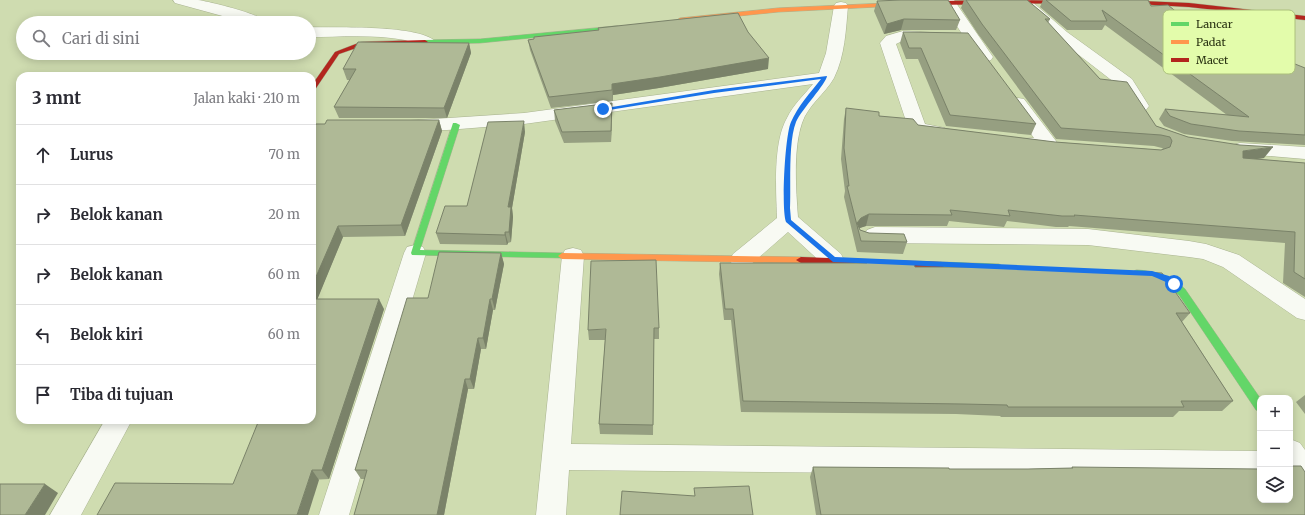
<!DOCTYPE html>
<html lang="id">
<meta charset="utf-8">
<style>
body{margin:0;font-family:Merriweather,serif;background:#f7f7f7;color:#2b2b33}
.controls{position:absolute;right:12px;bottom:12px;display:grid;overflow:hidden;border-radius:8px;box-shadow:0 2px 10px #0003}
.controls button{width:36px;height:36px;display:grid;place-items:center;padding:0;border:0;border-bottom:1px solid #e1e1e2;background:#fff;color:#2b2b33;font:20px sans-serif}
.stop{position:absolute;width:12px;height:12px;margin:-9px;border:3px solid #1a73e8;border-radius:50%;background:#fff}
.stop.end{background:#1a73e8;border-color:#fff;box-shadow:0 1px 4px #0008}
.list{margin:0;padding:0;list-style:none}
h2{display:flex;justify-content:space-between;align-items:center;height:52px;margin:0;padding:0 16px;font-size:17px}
h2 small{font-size:13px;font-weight:400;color:#7c7c81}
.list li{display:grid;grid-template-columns:26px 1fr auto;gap:12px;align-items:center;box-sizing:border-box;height:60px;padding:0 16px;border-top:1px solid #e1e1e2}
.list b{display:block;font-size:15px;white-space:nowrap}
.list em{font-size:13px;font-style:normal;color:#7c7c81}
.icon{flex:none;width:22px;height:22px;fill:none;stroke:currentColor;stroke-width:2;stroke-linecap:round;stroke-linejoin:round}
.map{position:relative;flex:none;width:1305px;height:515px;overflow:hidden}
.search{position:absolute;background:#fff;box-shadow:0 2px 10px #0003;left:16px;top:16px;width:300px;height:44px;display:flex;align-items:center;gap:10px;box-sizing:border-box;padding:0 14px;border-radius:22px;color:#7c7c81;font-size:15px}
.panel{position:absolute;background:#fff;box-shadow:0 2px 10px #0003;left:16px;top:72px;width:300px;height:352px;border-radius:12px}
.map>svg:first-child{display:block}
</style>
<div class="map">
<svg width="1305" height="515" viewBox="0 0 1305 515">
<rect width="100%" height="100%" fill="#cfdcb0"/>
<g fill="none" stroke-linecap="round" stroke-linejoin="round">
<defs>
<g id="street">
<path d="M173,0C181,0 190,0 198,0C211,2 261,14 268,23H248L175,3Z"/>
<polygon points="944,0 954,0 993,57 991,60 985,62 979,60 942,3"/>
<polygon points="1020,0 1030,0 1067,32 1132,79 1149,106 1146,110 1140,111 1134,110 1119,86 1057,38 1020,6 1018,3"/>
<path d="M841,2L846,3L848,6C846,29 845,56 834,78C825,94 808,105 802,123C793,149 796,190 798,217L841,254L844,260L841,266L833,268L825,266L788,232L749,266L741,268L733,266L730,260L733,254L777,218C776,190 773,142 787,118C793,105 804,95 813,84L524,124L447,130H409L403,129L400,125L403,121L524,113L819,73L826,53L834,6L836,3Z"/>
<path d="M309,27C333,28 423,24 437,43L435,46C424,49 415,43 405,40C374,34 340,37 309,37Z"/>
<path d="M903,31L939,33L941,36L939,39C925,43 909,36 896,44L925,124L945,128L948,132L945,136C934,139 915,138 908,127L880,43L886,36Z"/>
<polygon points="1018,98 1024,99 1056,141 1058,145 1056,149 1049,151 1018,147 1016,143 1018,139 1034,138 1009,103 1012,99"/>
<polygon points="1240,143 1305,147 1305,159 1233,153 1231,149 1233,145"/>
<polygon points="875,227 1088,229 1189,241 1206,244 1239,255 1305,299 1305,320 1297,318 1223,267 1203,259 1189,257 1088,245 875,243 867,240 864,235 867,230"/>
<polygon points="415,245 423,247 426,253 349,515 319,515 404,253 407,247"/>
<polygon points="573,248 581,250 584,256 571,444 1260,451 1260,477 569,470 566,515 536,515 562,256 565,250"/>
<polygon points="105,420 132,420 81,515 50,515"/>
<polygon points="1290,439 1300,443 1305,450 1305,487 1295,483 1290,476"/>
</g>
<g id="fast">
<polygon points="618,26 621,28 620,29 480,43 425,44 422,42 425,40 480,39"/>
<polygon points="453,123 456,123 460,125 420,250 562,253 566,256 565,258 412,255 411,253"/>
<polygon points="941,262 999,264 1004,267 999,270 941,268 936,265"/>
<path d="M1137,270C1156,271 1171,276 1185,289L1260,398V412L1256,410L1179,295L1168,286L1158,280L1134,275L1132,273L1134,271Z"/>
</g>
<g id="slow">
<polygon points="934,1 936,2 936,4 778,12 680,22 677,20 680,18 778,8"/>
<polygon points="562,253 801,257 806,260 801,263 562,259 558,256"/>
</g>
<g id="jam">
<polygon points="1018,0 1076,1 1073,3 934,5 931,3 934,1"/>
<polygon points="1117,0 1189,3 1305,16 1305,20 1189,7 1119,3 1117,2"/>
<polygon points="425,40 428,42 427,43 362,46 339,54 314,91 312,92 312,85 335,52 361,42"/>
<polygon points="801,257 941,262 946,265 941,268 801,263 796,260"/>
</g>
</defs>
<!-- street casing -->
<use href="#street" stroke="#aab491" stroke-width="1"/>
<!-- fast casing -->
<use href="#fast" stroke="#aab491" stroke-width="1"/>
<!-- slow casing -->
<use href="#slow" stroke="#aab491" stroke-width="1"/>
<!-- jam casing -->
<use href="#jam" stroke="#aab491" stroke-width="1"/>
<!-- street -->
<use href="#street" fill="#f8faf3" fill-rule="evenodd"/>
<!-- fast -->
<use href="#fast" fill="#63d668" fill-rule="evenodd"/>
<!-- slow -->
<use href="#slow" fill="#ff974d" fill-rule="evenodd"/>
<!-- jam -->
<use href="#jam" fill="#b3261e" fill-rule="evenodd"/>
</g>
<!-- wall -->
<g fill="#969f81">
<polygon points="964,0 1027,0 1050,19 1048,23 1100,79 1156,126 1188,137 1264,158 1256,159 1305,163 1305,297 1283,283 1285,243 1069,226 1068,227 1056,227 1007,221 1004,227 949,221 947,226 866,226 859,228 860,230 869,233 907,242 903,254 857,252 844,197 845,191 841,159 844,119 846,108 918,125 1055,142 1161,150 1163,149 1162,148 1154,146 1056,139 978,34 961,8"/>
<polygon points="1043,0 1148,0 1151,6 1243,67 1305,68 1305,145 1232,141 1184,134 1164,126 1159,119 1165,109 1227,115 1105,25 1102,30 1067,30 1040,7"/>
<polygon points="877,1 960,20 956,30 901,30 884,34 874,11"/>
<polygon points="598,28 768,69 659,88 613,95 613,101 551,108 530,50 528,40 534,39 598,30"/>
<polygon points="903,32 1036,124 1031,135 946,126 918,59 906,59 900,43"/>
<polygon points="469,43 471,53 447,118 339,118 334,107 350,80 347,80 343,69"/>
<polygon points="612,103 612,114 611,142 564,143 555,121 554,110"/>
<polygon points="439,120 442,131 405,236 343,237 317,299 384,309 329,479 233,484 312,420 325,124"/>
<polygon points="525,132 512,208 513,217 511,242 508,243 507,245 440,244 436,233 467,206"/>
<polygon points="501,253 504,264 495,310 493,310 486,349 481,349 474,389 468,389 444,515 354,515 365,479 361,479 355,470 428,298"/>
<polygon points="866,260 915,267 969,267 970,265 1190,313 1182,322 1233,401 1222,411 1179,411 1173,417 1001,417 1000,416 956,414 741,412 731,320 724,320 719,274 720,263 865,263"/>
<polygon points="659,328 659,339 654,339 653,435 600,434 599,424 605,340 589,340 588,330"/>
<polygon points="1305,395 1305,414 1296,402"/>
<polygon points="813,467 949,469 1028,469 1071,468 1072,467 1305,515 816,515 810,477"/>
</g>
<!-- shaded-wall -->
<g fill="#7a8269">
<polygon points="904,19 901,30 884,34 887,24"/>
<polygon points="469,43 471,53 447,118 444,108"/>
<polygon points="769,58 768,69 659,88 613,95 613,101 612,84"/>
<polygon points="612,103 612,114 611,142 611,131"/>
<polygon points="439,120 442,131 405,236 401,225"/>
<polygon points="524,121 525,132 512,208 513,217 511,242 509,232 508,207"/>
<polygon points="1273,147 1264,158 1235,162 1243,151"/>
<polygon points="869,214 866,226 857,229 857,223 861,218"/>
<polygon points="338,226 343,237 313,310 312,309 312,286"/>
<polygon points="505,232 508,243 507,245 505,235"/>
<polygon points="501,253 504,264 495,310 492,299"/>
<polygon points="379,299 384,309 329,479 322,470"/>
<polygon points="490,299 493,310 486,349 483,338"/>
<polygon points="478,338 481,349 474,389 470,379"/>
<polygon points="465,379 468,389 444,515 437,515"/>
<polygon points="312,470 319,480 308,515 297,515"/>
<polygon points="45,484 58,493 45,515 25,515"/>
</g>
<!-- building -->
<g fill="#afb996" stroke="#7a8269">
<polygon points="901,0 948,0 960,20 904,19 887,24 877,1"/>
<polygon points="966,0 1027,0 1050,19 1045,19 1100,79 1127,82 1156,126 1188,137 1240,145 1273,147 1243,151 1243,158 1305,163 1305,279 1294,272 1295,232 1074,215 1075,216 1062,216 1008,210 1010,216 950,210 952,215 869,214 861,218 857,223 860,230 869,233 904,234 907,242 861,241 847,186 849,186 844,148 846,108 879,112 879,116 913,119 918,125 1055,142 1161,150 1170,147 1172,141 1170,137 1161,135 1061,128 982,24"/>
<polygon points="1046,0 1148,0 1151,6 1168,5 1243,67 1265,52 1305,68 1305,135 1239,131 1191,124 1170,116 1165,109 1249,117 1102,10 1107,21 1071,21"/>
<polygon points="738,13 748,32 769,58 660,77 612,84 612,90 549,97 528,40 534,39 534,37 599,30 598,28"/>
<polygon points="903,32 968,33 1036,124 950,115 921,48 909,48"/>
<polygon points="358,42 469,43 444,108 334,107 356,69 343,69"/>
<polygon points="612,103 611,131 562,132 554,110"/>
<polygon points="327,120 439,120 401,225 338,226 312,286 312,131 316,124 325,124"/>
<polygon points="524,121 508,207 511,207 509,232 505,232 505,235 436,233 445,206 467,206 488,122"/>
<polygon points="439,252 501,253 492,299 490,299 483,338 478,338 470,379 465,379 437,515 354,515 367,470 355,470 407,298 428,298"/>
<polygon points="656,260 659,328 654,328 653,425 599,424 606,329 588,330 591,261"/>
<polygon points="866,260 913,262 915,267 971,267 970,265 978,265 1162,273 1190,313 1176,313 1233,401 1181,401 1184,407 1008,407 1007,405 963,404 743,401 733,309 725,309 720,263 867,263"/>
<polygon points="312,299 379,299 322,470 312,470 297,515 97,515 115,483 233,484 259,420 312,420"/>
<polygon points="1290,466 1301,466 1305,472 1305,515 821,515 813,467 949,468 949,469 1028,469 1073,468 1072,467 1260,469 1260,500 1290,500"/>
<polygon points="0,484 45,484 25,515 0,515"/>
<polygon points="749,486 753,515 620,515 622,491 695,496 694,488"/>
</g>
<!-- route -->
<path fill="#1a73e8" d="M827,76C826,84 802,109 796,122C788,142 791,186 790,208L791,220L835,257L1152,271L1169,276L1176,282V285C1173,286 1158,278 1152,276L833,262L786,222C781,209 785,135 791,122C798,106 810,93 821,79L714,93L603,111L600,109L714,90Z"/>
<!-- legend -->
<rect x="1163" y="10" width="132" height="64" rx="6" fill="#e3fcab" stroke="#acc07d" stroke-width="1"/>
<rect x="1171" y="22" width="18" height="4" fill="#63d668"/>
<rect x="1171" y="40" width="18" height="4" fill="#ff974d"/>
<rect x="1171" y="58" width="18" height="4" fill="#b3261e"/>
<g font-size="11" fill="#2b3413">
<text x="1196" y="28">Lancar</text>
<text x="1196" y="46">Padat</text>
<text x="1196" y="64">Macet</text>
</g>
</svg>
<div class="controls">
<button>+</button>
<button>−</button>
<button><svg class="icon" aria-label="layers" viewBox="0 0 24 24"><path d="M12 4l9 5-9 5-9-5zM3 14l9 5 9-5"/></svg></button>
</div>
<div class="stop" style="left:1174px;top:284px"></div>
<div class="stop end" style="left:603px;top:109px"></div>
<div class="search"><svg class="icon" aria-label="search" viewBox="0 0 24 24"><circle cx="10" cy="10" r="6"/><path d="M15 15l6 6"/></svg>Cari di sini</div>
<section class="panel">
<h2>3 mnt<small>Jalan kaki · 210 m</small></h2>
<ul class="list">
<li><svg class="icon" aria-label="ahead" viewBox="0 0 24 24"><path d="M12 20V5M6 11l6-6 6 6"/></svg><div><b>Lurus</b></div><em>70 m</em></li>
<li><svg class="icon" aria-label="right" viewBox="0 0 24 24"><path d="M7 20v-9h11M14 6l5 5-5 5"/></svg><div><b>Belok kanan</b></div><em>20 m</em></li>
<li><svg class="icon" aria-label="right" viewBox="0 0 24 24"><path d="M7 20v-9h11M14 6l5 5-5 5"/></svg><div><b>Belok kanan</b></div><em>60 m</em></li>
<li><svg class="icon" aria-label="left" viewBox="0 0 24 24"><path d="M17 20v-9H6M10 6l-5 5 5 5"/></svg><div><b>Belok kiri</b></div><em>60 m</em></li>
<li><svg class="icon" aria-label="arrive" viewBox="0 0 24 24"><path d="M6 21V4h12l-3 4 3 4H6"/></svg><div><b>Tiba di tujuan</b></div></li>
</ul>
</section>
</div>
